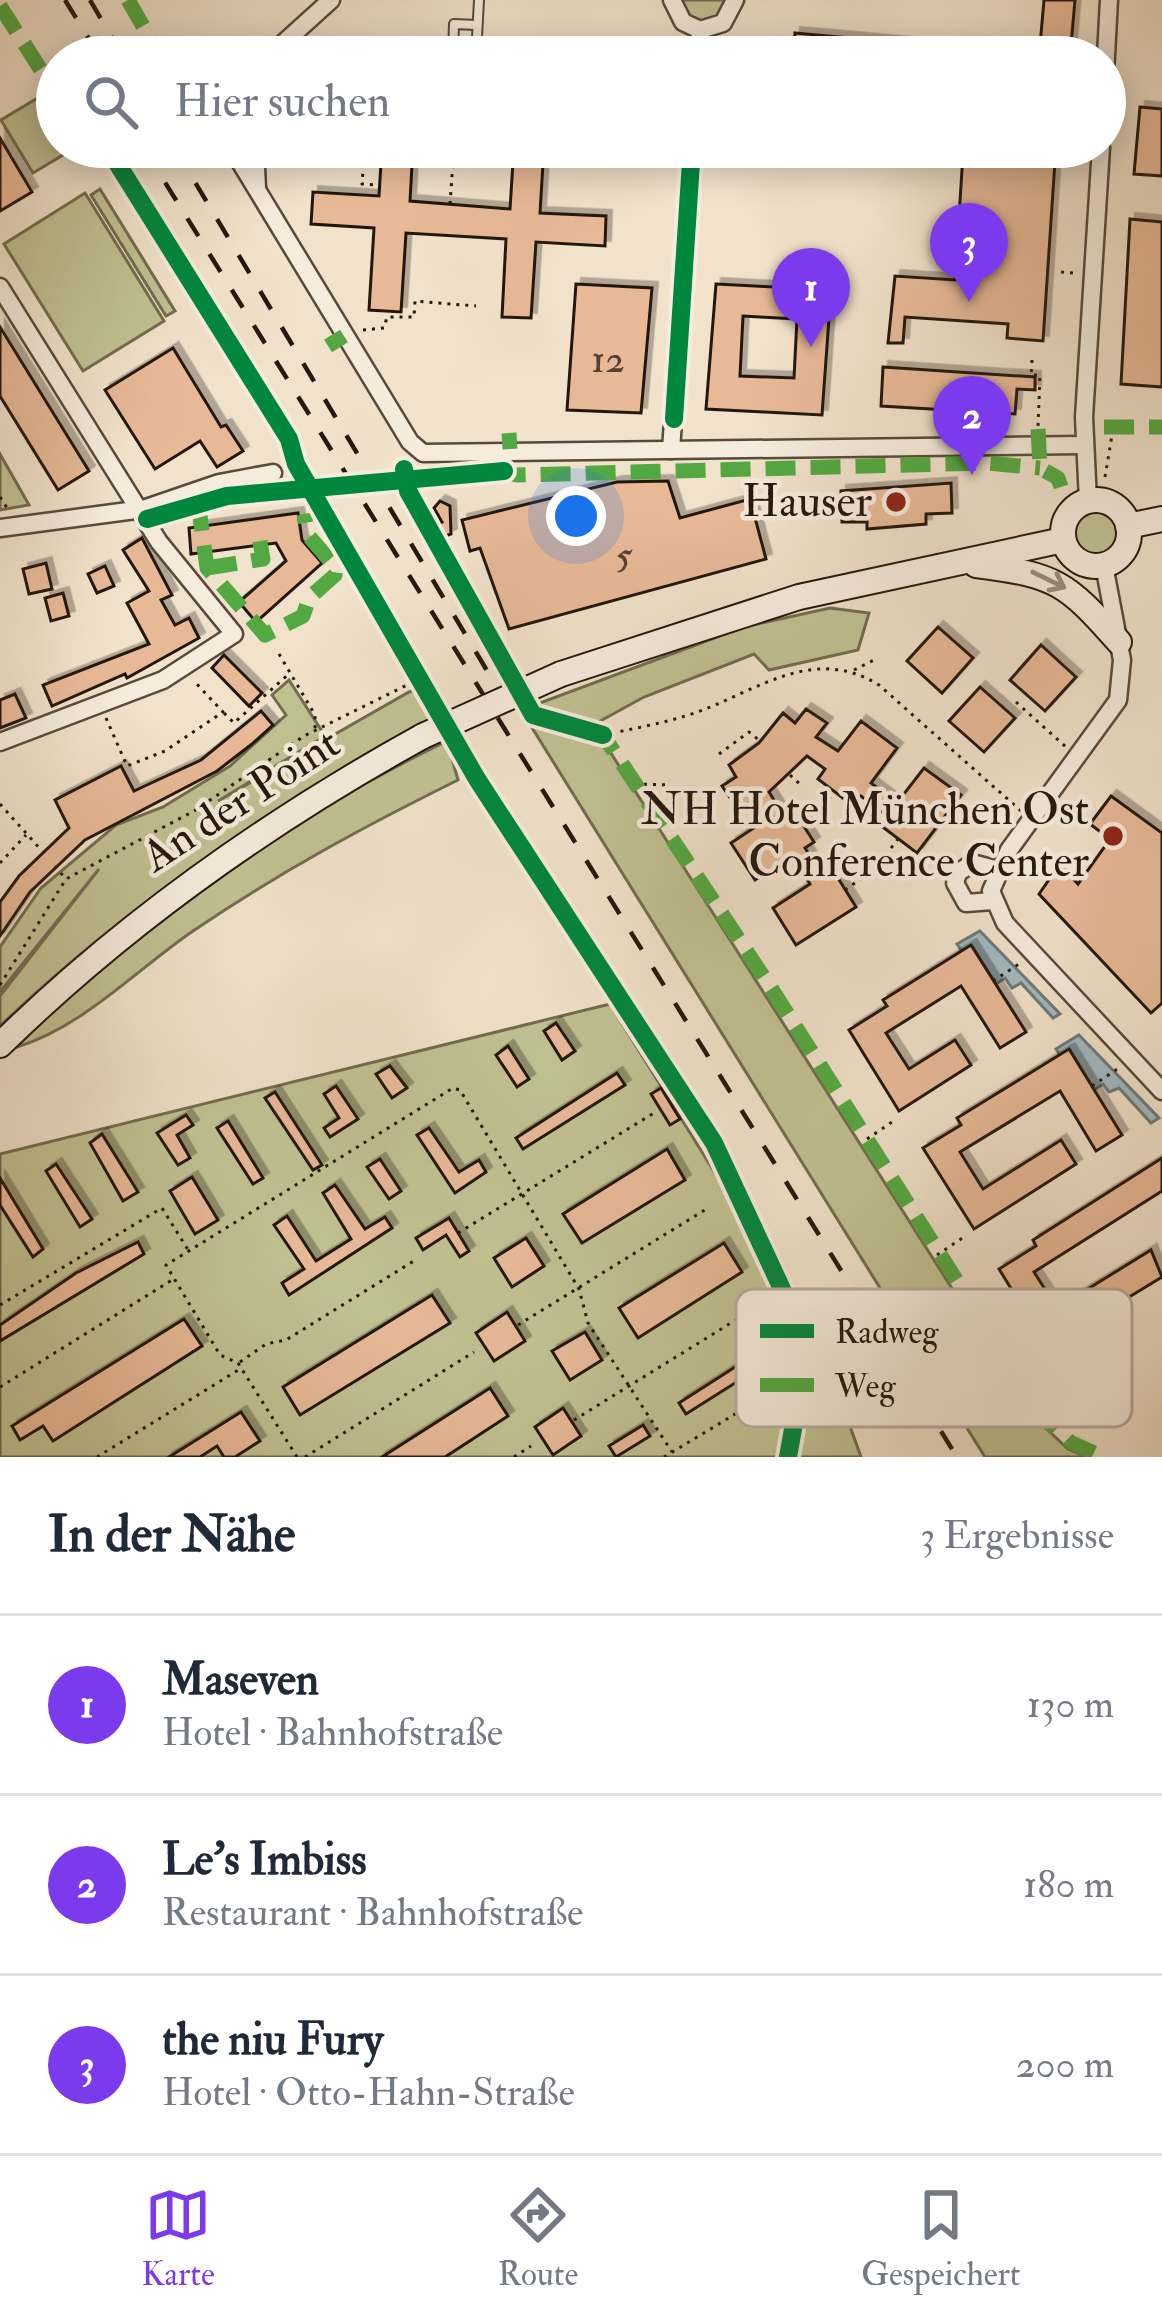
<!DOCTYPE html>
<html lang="de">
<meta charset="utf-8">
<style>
body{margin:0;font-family:"IM FELL Double Pica",serif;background:#f2f2f3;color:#1f2937}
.you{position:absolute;left:576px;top:516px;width:42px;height:42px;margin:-30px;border:9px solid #fff;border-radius:50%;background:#1a73e8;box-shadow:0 0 0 18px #1a73e833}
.badge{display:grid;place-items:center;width:78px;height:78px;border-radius:50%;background:#7c3aed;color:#fff;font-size:39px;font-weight:700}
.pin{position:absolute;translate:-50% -99px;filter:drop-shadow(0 3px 6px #0008)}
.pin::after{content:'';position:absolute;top:63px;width:42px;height:36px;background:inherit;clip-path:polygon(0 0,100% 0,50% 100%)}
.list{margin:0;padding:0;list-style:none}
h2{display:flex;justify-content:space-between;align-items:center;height:156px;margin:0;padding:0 48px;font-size:51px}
h2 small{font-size:39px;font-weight:400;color:#747a83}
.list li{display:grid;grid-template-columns:78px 1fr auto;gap:36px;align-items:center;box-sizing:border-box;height:180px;padding:0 48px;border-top:3px solid #e0e1e3}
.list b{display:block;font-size:45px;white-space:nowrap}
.list p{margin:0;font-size:39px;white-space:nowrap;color:#747a83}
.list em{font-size:39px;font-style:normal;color:#747a83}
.icon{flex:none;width:66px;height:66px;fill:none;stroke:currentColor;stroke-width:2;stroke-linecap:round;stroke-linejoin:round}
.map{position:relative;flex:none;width:1162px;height:1457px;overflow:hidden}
.search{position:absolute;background:#fff;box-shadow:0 6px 30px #0003;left:36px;right:36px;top:36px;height:132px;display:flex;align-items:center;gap:30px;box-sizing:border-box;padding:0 42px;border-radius:66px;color:#747a83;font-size:45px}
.sheet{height:696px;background:#fff}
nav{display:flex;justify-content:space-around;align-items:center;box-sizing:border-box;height:168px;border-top:3px solid #e0e1e3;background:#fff;font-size:33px;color:#747a83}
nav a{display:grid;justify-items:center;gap:6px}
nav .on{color:#7c3aed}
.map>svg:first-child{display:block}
</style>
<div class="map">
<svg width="1162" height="1457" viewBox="0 0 1162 1457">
<defs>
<filter id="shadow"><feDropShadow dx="5.5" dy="-5.5" stdDeviation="0" flood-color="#0004"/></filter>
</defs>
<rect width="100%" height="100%" fill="#f1e2cb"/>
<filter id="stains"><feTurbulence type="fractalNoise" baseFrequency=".00167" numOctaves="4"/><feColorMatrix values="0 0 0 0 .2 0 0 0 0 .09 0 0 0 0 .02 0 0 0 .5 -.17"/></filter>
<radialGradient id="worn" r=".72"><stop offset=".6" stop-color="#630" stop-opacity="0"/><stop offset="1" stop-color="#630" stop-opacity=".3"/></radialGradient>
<!-- green -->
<g fill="#c1c192" stroke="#726c50" stroke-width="3">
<polygon points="679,0 729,0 721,17 706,24 690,19"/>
<polygon points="41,96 57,122 57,147 73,149 33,173 1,120"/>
<polygon points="100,189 175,311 166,316 91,195"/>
<polygon points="85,193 164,321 83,371 4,244"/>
<polygon points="0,454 29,505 0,510"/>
<circle cx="1096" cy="533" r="23"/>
<polygon points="830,608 869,613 858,650 769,670 754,654 644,697 593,725 1034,1417 1068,1449 1087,1457 985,1457 521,710 744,627"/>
<path d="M289,680L325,736L218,801L409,692L420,689L436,718C277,804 131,901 0,1026V996L99,869L0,992V947L41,888L116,825L163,807L230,766L286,715L272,695Z"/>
<path d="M447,741L458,780C365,826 278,873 193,931C136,970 83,1027 17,1047C140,919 287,819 447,741Z"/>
<polygon points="610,1004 728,1194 759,1256 774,1261 810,1335 796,1405 802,1404 812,1342 818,1337 861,1457 0,1457 0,1154"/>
</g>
<!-- water -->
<g fill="#a1bac3" stroke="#6f797a" stroke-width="3">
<polygon points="980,931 1060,1014 1053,1018 1021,983 1012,988 1005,978 996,984 972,946 962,951 957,944"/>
<polygon points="1079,1035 1159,1118 1151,1123 1119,1088 1109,1092 1103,1084 1094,1090 1070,1050 1060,1055 1056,1049"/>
</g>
<!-- building -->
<g fill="#e8b997" stroke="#24170d" stroke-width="3" fill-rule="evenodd" filter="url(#shadow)">
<polygon points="1044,0 1075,0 1070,57 1039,57"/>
<polygon points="795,33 940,46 939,57 793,57"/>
<polygon points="1140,107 1162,109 1162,176 1134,174"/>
<polygon points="0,138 32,192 0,211"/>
<polygon points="382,147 413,147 410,201 510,209 514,147 544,147 540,213 606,216 605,246 536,242 531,318 502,317 506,239 406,233 401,312 369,310 374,228 311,224 313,192 379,196"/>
<polygon points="963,154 1055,161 1043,341 1007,338 1008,324 905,317 903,343 888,343 895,276 955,280"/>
<polygon points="1130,219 1162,222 1162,387 1121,384"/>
<polygon points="576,284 652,288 641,413 567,410"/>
<path d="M716,284L831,290L822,415L706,409ZM743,316L797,319L794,378L740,376Z"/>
<polygon points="0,327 89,471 58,490 0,396"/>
<polygon points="173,348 221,427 226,425 243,451 217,467 200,441 155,469 105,390"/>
<polygon points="883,367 1035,377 1035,390 1017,389 1015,414 881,406"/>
<polygon points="668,481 680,518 750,499 766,559 509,629 480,548 470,551 462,520 617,482"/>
<polygon points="951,483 952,513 926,514 926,524 867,529 867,522 842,522 841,491"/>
<polygon points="440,501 450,506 451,534 438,539 432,527 442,522 434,508"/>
<polygon points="298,513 302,540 322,563 256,622 239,602 286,561 276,543 191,554 189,528"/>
<polygon points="142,538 172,595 161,600 175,625 189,618 199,638 127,678 125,674 52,706 43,685 149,644 127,603 149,591 123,550"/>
<polygon points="46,563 52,589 29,594 23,569"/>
<polygon points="105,566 114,586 97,593 88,574"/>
<polygon points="63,593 69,616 51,621 45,598"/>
<polygon points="938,627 973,658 942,693 907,661"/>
<polygon points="1041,645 1076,677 1045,711 1010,680"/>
<polygon points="224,655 262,693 249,706 212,668"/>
<polygon points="980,687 1015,718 984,752 949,721"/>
<polygon points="15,694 26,718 0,728 0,700"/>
<polygon points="806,709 827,723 816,737 838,751 861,721 897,748 871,783 897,803 924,768 961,795 917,853 880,825 887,816 861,796 853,806 818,779 825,769 807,756 769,792 781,811 790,805 814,842 805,848 823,876 833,870 856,907 796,945 773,908 810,884 792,856 755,880 731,843 769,818 757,800 737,808 722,786 736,777 729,765 759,743 783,713 795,723"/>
<polygon points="261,711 273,725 252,744 217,771 85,840 30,892 0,936 0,902 19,876 69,828 55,800 121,766 134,791 149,784 201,760"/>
<polygon points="1111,796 1162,833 1162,1003 1151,1013 1039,894 1060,864 1078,884 1110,839 1090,824"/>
<polygon points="971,945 1026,1032 1000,1048 961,986 886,1033 909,1069 955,1040 971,1065 899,1111 849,1030 887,1006 883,1000"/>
<polygon points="556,1023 575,1051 562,1060 544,1031"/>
<polygon points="508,1046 529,1079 517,1087 496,1055"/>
<polygon points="1069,1049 1122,1135 1096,1151 1060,1091 960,1152 983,1189 1061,1140 1076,1164 974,1229 923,1148 961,1125 957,1118"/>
<polygon points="390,1066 407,1088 392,1098 376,1074"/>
<polygon points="617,1073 625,1085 523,1149 516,1138"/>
<polygon points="336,1086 358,1119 330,1137 324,1128 339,1118 324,1094"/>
<polygon points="661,1088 680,1119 670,1125 651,1094"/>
<polygon points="275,1092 322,1165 313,1170 265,1098"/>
<polygon points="186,1115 193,1125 177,1135 190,1158 178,1165 157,1133"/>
<polygon points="228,1121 263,1178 253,1184 217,1128"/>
<polygon points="429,1128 459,1172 479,1160 486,1172 455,1193 417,1135"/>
<polygon points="102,1134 138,1192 123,1201 90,1143"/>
<polygon points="667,1149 685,1180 582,1243 563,1214"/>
<polygon points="1162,1158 1162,1191 1034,1272 1057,1308 1151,1250 1162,1277 1047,1347 999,1269 1036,1246 1033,1240"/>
<polygon points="380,1159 401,1191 389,1199 367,1167"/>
<polygon points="56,1164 92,1219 80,1227 46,1171"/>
<polygon points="192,1177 218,1220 195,1234 170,1191"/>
<polygon points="0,1178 43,1249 33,1257 0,1205"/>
<polygon points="335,1185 365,1229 385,1217 392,1228 289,1295 282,1283 304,1269 274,1225 287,1216 316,1261 351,1239 323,1193"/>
<polygon points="449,1218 469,1251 460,1257 446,1235 423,1250 416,1238"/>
<polygon points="526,1238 544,1266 512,1287 494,1258"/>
<polygon points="138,1242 144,1254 0,1341 0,1325 76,1273"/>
<polygon points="724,1243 742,1272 638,1338 619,1308"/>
<polygon points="432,1295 450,1323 300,1415 283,1387"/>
<polygon points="507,1312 525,1341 494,1361 476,1333"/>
<polygon points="184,1319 202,1346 53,1441 43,1426 20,1440 12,1426"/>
<polygon points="585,1332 602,1360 570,1380 552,1351"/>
<polygon points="782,1337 789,1349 686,1414 679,1403"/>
<polygon points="490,1388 508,1416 462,1446 445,1457 382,1457"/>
<polygon points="563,1408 581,1436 553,1455 535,1427"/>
<polygon points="241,1412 260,1441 235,1457 224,1457 217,1446 200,1457 169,1457"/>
<polygon points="643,1425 650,1436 616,1457 609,1446"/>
</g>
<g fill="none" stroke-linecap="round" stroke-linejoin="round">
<defs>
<g id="lane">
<polyline points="453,55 454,24 477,25"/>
<polyline points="476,56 479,0"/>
</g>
<g id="street">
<polyline points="672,0 683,22 700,30 723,23 735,0"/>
<polyline points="268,57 331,0"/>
<polyline points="699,57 700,30"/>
<polyline points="1105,74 1109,0"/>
<polyline points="231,147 410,442 423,453 1084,445"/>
<polyline points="255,147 257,188"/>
<polyline points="0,287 159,542 234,634 163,680 0,742"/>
<polyline points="671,450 692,147"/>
<polyline points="1088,501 1084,417 1101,147"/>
<polyline points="0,528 143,509 219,483 273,473"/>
<polyline points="1104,565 1122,660 1118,700 1009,850 991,891 1005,923 1162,1091"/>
<polyline points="993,901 966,903 955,883 958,873 972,863 998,870"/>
</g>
<g id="secondary">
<circle cx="1096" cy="533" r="33"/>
<polyline points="1128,526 1162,519"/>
<path d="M976,565C1056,575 1066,582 1119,642"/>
<polyline points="561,674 799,597 1063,540"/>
<path d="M0,1045C127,921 267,822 423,736"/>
</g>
</defs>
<!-- lane casing -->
<use href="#lane" stroke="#574a3c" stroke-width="12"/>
<!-- street casing -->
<use href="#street" stroke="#574a3c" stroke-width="21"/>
<!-- secondary casing -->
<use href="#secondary" stroke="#24170d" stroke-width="28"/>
<!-- path -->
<g stroke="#24170d" stroke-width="3" stroke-dasharray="3 6" stroke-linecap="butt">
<polyline points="324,37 330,44 346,45"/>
<polyline points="649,40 681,48"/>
<polyline points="537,57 538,30"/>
<polyline points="365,147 362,184 379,185"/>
<polyline points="659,162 660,147"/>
<polyline points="450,204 454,147"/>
<polyline points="1061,272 1073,273"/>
<polyline points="363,330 384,328 387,317 414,317 415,301 476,306"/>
<polyline points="1032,360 1031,375 1040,375 1038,427"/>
<polyline points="296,464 303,463 318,487"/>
<polyline points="1105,477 1113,429"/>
<polyline points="0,497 9,511"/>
<polyline points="279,654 315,715 315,729"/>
<polyline points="854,670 874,660"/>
<polyline points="1016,702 1066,747"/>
<polyline points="224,713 234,723 290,673"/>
<polyline points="106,718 127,766 165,751 223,712 194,681"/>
<path d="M603,735C636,728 671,722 703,710C762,687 816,646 879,685L1021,811"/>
<polyline points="719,754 749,732 760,741"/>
<polyline points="790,775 801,785"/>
<polyline points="635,784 671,785"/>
<polyline points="0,804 42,851"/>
<polyline points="803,824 836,792"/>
<polyline points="0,863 26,835"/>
<polyline points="55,866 65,878"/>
<polyline points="845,890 876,868 898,839"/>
<polyline points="993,981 1022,962"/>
<polyline points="0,985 66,879 194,811 304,736 421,678"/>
<polyline points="1092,1086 1119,1068"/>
<polyline points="867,1139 892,1122"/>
<polyline points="458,1233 654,1113"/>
<polyline points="937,1255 964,1237"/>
<polyline points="0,1305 162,1208 190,1253"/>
<polyline points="518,1325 708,1208"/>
<polyline points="240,1362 266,1344 286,1340 417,1259"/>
<polyline points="0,1387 172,1280"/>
<polyline points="776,1389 802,1371"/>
<polyline points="574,1420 760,1305"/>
<polyline points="97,1457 240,1369"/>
<polyline points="297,1457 238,1363 220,1355 166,1265 453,1088 460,1090 579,1289 588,1323 672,1452"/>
<polyline points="305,1457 474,1352"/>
<polyline points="514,1457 531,1446"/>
<polyline points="664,1457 775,1390 800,1404"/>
</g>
<!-- lane -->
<use href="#lane" stroke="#f6ecdd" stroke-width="8"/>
<!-- street -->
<use href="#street" stroke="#f6ecdd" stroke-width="16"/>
<!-- secondary -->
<use href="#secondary" stroke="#f6ecdd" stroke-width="24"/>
<!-- rail -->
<g stroke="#24170d" stroke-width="4.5" stroke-dasharray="21 21" stroke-linecap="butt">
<polyline points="65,0 100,57"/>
<polyline points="90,0 123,57"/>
<polyline points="143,147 957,1457"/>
<polyline points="174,147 495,684"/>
</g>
<defs>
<polyline id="secondary-bridge" points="423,736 561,674"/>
</defs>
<!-- secondary-bridge casing -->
<use href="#secondary-bridge" stroke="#24170d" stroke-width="28" stroke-linecap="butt"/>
<!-- secondary-bridge -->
<use href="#secondary-bridge" stroke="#f6ecdd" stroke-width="24"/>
<!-- quiet -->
<g stroke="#53a941" stroke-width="15" stroke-dasharray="30 15" stroke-linecap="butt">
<polyline points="128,0 161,57"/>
<polyline points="0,6 57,95"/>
<polyline points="328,346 344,336"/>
<polyline points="1104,427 1162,427"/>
<polyline points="1038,429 1040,468 1058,478 1061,487"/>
<polyline points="509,433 510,449"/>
<polyline points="496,471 517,475 987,463 1040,468"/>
<polyline points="198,501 207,568 265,635 303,616 309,598 335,575 336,568 308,535 304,514"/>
<polyline points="207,568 263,559 259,536 265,535"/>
<polyline points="593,732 603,735 773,991 1042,1415 1070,1442 1103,1457"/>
</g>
<defs>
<g id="cycleway">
<polyline points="107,147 289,439 296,464 477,779 714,1143 808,1345 788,1457"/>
<polyline points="674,419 692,147"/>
<polyline points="404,469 408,491 533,715 603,735"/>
<polyline points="147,519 227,496 504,471"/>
</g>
</defs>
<!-- cycleway casing -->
<use href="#cycleway" stroke="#f6ecdd" stroke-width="26"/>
<!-- cycleway -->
<use href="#cycleway" stroke="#00873e" stroke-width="18"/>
</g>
<!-- one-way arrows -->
<defs><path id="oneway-shaft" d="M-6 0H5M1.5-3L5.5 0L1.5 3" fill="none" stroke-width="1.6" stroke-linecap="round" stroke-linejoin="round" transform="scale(3)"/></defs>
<use stroke="#988c7f" href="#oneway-shaft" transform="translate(1049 580) rotate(26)"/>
<!-- markers -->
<g fill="#8f2418" stroke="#f6ecdd" stroke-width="4.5">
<circle cx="896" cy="502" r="12"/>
<circle cx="1113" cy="836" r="12"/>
</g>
<g text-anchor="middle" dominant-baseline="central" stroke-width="9" stroke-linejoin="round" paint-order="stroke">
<!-- number labels -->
<g font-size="39" fill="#554030">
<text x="608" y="359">12</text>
<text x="624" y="555">5</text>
</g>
<!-- poi labels -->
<g font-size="45" fill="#24170d" stroke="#f6ecdd" text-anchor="end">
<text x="872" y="502">Hauser</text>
<text x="1089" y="810">NH Hotel München Ost<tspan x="1089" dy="52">Conference Center</tspan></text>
</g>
<!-- street labels -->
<g font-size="45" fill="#24170d" stroke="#f6ecdd">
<text transform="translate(241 800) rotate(-33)">An der Point</text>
</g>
</g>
<!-- legend -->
<rect x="736" y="1289" width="396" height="138" rx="18" fill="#f6ecdd" stroke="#b7ac9f" stroke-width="3"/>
<rect x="760" y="1324" width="54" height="14" fill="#00873e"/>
<rect x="760" y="1378" width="54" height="14" fill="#53a941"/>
<g font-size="33" fill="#24170d">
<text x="835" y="1343">Radweg</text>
<text x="835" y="1397">Weg</text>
</g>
<rect width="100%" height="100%" filter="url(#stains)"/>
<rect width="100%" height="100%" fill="url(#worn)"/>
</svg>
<div class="you"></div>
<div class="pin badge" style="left:811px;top:347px">1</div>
<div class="pin badge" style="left:972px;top:475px">2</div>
<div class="pin badge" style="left:969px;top:302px">3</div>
<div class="search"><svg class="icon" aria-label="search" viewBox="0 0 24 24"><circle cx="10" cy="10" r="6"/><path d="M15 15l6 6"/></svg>Hier suchen</div>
</div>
<section class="sheet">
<h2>In der Nähe<small>3 Ergebnisse</small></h2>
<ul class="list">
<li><span class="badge">1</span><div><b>Maseven</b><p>Hotel · Bahnhofstraße</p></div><em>130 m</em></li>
<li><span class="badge">2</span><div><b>Le's Imbiss</b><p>Restaurant · Bahnhofstraße</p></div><em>180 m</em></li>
<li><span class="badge">3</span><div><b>the niu Fury</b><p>Hotel · Otto-Hahn-Straße</p></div><em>200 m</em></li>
</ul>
</section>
<nav>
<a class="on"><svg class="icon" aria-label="map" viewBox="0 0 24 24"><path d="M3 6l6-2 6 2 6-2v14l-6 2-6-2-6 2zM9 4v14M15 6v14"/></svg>Karte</a>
<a><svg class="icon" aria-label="directions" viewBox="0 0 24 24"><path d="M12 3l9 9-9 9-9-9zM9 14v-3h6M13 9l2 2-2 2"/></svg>Route</a>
<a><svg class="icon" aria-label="saved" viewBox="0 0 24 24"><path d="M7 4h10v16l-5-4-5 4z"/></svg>Gespeichert</a>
</nav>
